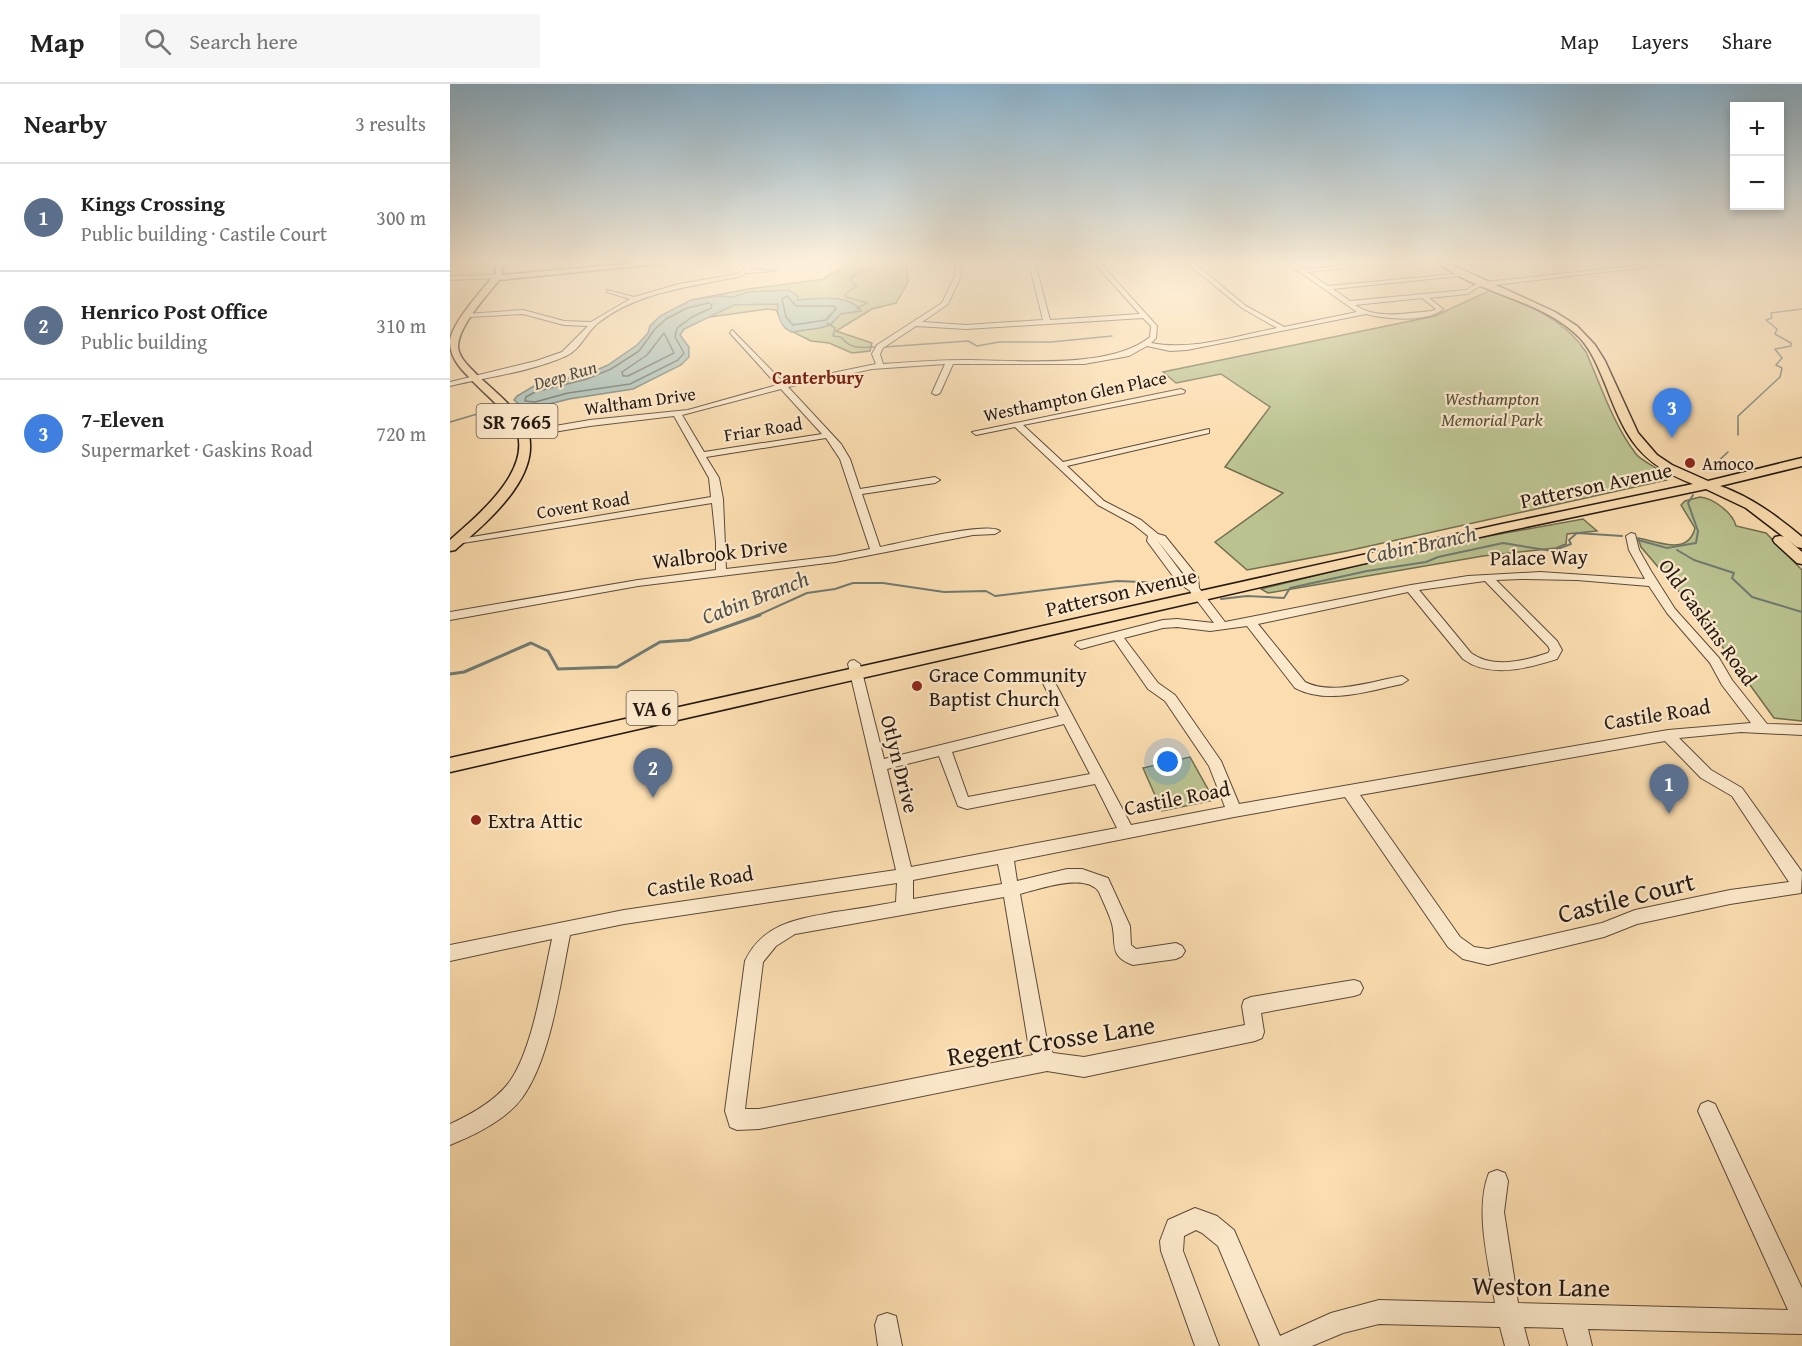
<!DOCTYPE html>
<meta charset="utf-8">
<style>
body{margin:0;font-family:"Gentium Book Plus",serif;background:#f6f6f6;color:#222}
.controls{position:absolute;right:18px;top:18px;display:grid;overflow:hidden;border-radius:0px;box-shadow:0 3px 9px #0003}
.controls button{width:54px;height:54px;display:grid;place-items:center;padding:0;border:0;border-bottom:2px solid #e0e0e0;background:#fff;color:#222;font:30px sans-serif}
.you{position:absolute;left:718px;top:678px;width:21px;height:21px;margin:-15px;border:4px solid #fff;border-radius:50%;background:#1a73e8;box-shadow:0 0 0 9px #1a73e833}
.badge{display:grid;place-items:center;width:39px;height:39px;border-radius:50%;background:#0f766e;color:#fff;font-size:20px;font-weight:700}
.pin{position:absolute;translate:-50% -50px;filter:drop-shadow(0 2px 3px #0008)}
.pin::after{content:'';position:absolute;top:32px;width:21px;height:18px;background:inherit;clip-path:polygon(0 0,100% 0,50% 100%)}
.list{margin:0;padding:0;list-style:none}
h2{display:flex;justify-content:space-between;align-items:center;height:78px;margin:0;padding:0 24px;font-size:26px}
h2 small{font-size:20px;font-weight:400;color:#767676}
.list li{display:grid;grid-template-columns:39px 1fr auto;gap:18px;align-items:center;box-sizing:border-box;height:108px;padding:0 24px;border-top:2px solid #e0e0e0}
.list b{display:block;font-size:22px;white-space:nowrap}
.list p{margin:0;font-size:20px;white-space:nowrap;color:#767676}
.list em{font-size:20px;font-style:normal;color:#767676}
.icon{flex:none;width:33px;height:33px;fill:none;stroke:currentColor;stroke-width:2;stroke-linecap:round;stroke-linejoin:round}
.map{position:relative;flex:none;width:1352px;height:1262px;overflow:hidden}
header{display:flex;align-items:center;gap:36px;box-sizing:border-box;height:84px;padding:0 30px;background:#fff;border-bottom:2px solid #e0e0e0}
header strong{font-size:28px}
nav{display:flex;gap:33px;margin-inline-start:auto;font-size:21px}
.search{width:420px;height:54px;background:#f6f6f6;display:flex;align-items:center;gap:15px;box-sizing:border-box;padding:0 21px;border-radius:0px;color:#767676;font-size:22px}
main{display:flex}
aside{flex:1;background:#fff}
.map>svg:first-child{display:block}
</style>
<header>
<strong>Map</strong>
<div class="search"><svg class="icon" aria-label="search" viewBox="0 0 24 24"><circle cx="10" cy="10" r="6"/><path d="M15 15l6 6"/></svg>Search here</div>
<nav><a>Map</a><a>Layers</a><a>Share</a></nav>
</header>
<main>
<aside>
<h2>Nearby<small>3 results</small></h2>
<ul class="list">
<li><span class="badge" style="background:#5c6f8a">1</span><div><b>Kings Crossing</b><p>Public building · Castile Court</p></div><em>300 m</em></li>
<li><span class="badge" style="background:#5c6f8a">2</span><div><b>Henrico Post Office</b><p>Public building</p></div><em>310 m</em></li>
<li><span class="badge" style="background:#3f7fe0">3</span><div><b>7-Eleven</b><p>Supermarket · Gaskins Road</p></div><em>720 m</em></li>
</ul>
</aside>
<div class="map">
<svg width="1352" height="1262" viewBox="0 0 1352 1262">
<rect width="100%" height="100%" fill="#fbddaf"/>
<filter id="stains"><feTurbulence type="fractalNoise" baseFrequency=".00333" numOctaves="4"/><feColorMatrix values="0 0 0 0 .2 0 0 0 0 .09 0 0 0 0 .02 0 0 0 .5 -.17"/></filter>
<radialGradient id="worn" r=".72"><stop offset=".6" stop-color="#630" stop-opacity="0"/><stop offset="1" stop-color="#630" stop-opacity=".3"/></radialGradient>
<!-- green -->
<g fill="#bac28f" stroke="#706e51" stroke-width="1.5">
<polygon points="388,179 451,179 457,183 458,198 446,219 422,225 386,247 422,259 420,267 402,269 379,259 361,257 335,244 326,226 317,225 253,234 241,216 298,205 376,195 375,193 395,183"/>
<path d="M1041,206C1076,221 1114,234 1136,268C1151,302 1163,340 1186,370C1193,379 1216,386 1217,396L897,467L797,486L765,458L833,409L775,383L820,323L771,290L726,299L713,288L985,232Z"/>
<path d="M1250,413C1263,414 1283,429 1286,442L1316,449L1352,486V637L1324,634L1250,532L1191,463L1188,454C1209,458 1238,472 1245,444L1231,421L1235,417Z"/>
<polygon points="1133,435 1147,447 1117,450 1116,460 1106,464 1033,472 818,509 811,505 995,460"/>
<polygon points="740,673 764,716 712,727 693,684"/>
</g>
<!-- water -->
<path fill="#a0bab3" stroke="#6f7a73" stroke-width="1.5" d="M338,206L348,212L347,216C366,215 400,209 411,227L391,230L380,241L370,244L342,248C330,243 327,231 328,220L284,221L234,245L230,251L239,263V273L231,281L183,305L119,315L80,325L71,322L64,316L67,312L84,302L138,290L158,281L187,261L198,249L200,242L210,232L241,216L268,212L283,213L298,208Z"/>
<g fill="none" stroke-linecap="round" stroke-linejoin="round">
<!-- shore -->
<g stroke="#626a63" stroke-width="1.5">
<polygon points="337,212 346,222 384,222 386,225 376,236 343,241 336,233 332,215"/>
<polygon points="259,219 262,221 261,224 242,233 227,244 225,253 234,269 228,276 180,300 118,309 85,318 75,317 76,313 85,308 137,295 161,285 189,267 205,245 216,235 237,224"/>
<polygon points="214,249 224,269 178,292 173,292 172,288 197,271"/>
</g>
<!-- stream-far2 -->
<g stroke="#6f7a73" stroke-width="1.5">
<polyline points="356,179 371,179"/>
<polyline points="407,224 417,219 396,213 395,210 407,202 400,197 401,193 423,184 421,179"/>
<path d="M377,239L385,244L383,252L391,253C400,265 410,264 425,263"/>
<polyline points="434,263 518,257 527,262 549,258 601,258 662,252"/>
<polyline points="0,338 44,325"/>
<polyline points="1288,351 1288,332 1330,293 1332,284 1326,281 1332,274 1325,265 1341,262 1341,259 1325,250 1327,245 1316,236 1322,234 1321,229 1352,225"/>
<polyline points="1266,379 1278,368"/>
</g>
<!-- stream-far1 -->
<g stroke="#6f7a73" stroke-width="2">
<polyline points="1188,456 1217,464 1246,459 1248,447 1238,419 1243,411"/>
<polyline points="1227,466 1244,476 1284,489 1282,494 1302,513 1352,528"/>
<polyline points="771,515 797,512 834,514 840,504 917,487 976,478 988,473 1053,459 1102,467 1121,460 1119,456 1127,449 1172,452"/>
<polyline points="306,532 357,509 385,505 403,499 433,499 494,508 536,507 545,512 667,497 717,499"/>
</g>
<!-- stream -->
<polyline stroke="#6f7a73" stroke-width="3" points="0,590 14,588 81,559 98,567 108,585 167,583 210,558 239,556 310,531"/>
<defs>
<g id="minor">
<path d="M293,179H299L301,185L326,187L296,189L291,192C242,203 188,207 148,239C136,249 130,266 116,272C80,288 38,293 0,302V298L86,277L112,268L138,242L114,241L73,230L18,233L16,230L73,226L114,237L141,238L180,215L157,208V206L184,213L229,200L287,190L295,184Z"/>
<path d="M505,179H511V192L498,220L472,238L516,241L593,236L579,179H585L600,236L690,230L644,179H650L707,242L706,254L701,259C742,267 786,252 827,244L792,224L737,179H744L796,222L834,243L907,228L837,179H844L853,185L946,179L857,188L878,202L1016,189L1019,191L883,205L900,217L1016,206L1024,201L1036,198L1211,179L1222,180L1036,202L1028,203L1018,210L979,214L993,225C978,239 935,235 916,230L737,266L720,267L697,262L679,272L634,280H503L490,309L486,311L482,309L495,280L422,285L338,303L391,360L400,375L410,405L485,393L490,396L485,399L412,410L430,463C450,459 538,437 550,447L545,450L523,451L385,478L188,502L0,536V528L188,496L266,486V458L262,419L0,461V457L4,456L261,413L259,394L224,332L140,342L73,353L70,352V348L140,336L238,326L327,301L280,249L282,246L334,299L426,280L422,270L427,261L492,219L505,192ZM972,214L986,225L982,227C957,229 927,236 905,221ZM693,234L701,242L700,253C659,286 567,276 516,276C488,276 461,278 433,280L430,270L433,264L466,242L516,245ZM331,305L372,350L254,368L232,331ZM376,354L390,375L420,465L385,472L276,485L273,415L269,394L256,373Z"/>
<polygon points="48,191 46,194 0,196 0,192"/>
<path d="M731,305L735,307L734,309L573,341L613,378L759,345V349L617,382L654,417L691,436L708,450L715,452L748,493L749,504L775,538L961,501L1018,492L1090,488L1195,495L1179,466L1176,452L1181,449L1185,450L1189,466L1201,487L1225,525L1269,574L1282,596L1317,640L1352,641V651L1291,648L1229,654L1261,686L1292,704L1352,788L1351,809L1280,820L1187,840L1154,853L1038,881L1013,875L998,863L895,713L784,733L564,777L567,797L617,785H632L658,794L680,842L681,861L686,865L726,859L732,862L735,867L732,872L726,875L683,881C658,872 667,860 662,840C659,829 653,818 649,808C636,788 589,805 570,810L598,962L603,969L634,973L795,941L792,922L794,916L801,913L904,896L910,898L913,904L910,910L904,912L811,929L814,948L812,954L805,957L634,993L597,987L309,1045L287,1046L280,1043L275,1027L295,877C313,839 348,835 385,828C406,825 426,822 446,818L447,799L174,840L120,851C110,900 101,974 72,1014C56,1036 25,1051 0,1061V1040C20,1031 43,1018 57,1001C82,971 93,895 102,855L0,877V861L174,826L446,786L398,580L400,577L404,576L410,580L434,675L609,632L591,595L597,591L603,595L681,741L775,723L759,682L715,617L698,605L664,556L631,565L625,561L627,558L713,536L727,535L764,539L739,506L728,499L697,457L698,452L683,440L648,421L565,343L526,351L522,348ZM707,456L738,495V496L736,495ZM1071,495L1127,496L1199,502L1217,529L1260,579L1272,601L1301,639L1218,646L789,720L771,677L725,611L708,599L674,554L713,544L727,543L760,547L797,542L845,604C878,621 918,607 952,600L958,596L952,592C923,597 882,612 855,598L808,540L958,508L1013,575C1040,595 1078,584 1107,575L1112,566L1107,557L1046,496ZM1035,497L1098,562L1100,566L1098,569C1074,577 1043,585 1021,569L969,506ZM614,640L640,690L518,713L502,668ZM1215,657L1251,694L1282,712L1339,798L1280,806L1185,826L1152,839L1038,865L1024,863L1010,853L910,711ZM489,672L508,722L517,725L645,700L667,744L461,783L437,685ZM548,780L552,800L463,815V796ZM554,813L579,964L583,971L309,1025H295L313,878L326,862L345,850Z"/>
<path d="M1258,1017L1265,1020L1352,1204V1250L1138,1245L1142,1262H1118L1113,1244L1074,1243L1079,1262H1055L1050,1243L929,1240L893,1249L862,1262H810L768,1162L752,1149L746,1146L734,1152L733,1167L769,1262H745L711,1167L710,1157L718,1136L745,1124L767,1132L784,1146L830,1252L881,1229L929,1216L1045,1219C1039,1180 1024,1126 1039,1089L1047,1086L1055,1089L1058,1097L1054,1128L1068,1219L1338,1226L1248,1027L1251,1020Z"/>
<polygon points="437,1229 446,1232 452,1262 428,1262 425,1241 428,1232"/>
</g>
<g id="major">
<path d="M45,179H53L52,191L185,179H217L49,196C36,213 9,241 8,262C8,274 21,284 28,292C40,303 66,325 74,338C100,387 37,438 5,466L0,467V456C28,431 89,382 63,339C54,325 29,305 18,292C8,282 0,272 0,257C2,238 34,204 46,189Z"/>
<path d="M988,179H998L1105,228L1127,242L1145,261L1155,277L1188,349L1207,371L1222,381L1258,397L1352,374V382L1270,402C1301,413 1327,432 1352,453V464L1347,463L1296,424L1256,405L1052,448L0,688V674L1052,440L1243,400C1189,379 1176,354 1156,302C1149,285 1142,267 1130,254C1092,215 1030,211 988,179Z"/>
<polygon points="1330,452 1335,453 1352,468 1352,480 1347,479 1325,459 1323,456 1325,453"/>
</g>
</defs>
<!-- minor casing -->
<use href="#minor" stroke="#5a4a3a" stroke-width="2"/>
<!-- major casing -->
<use href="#major" stroke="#251913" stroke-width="3"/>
<!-- minor -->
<use href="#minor" fill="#fce9cb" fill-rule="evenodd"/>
<!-- major -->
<use href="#major" fill="#fbddaf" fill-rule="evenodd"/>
</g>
<!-- sky -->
<linearGradient id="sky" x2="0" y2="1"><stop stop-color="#8bb6d3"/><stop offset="0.5" stop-color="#fdf0db"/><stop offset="1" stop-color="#fdf0db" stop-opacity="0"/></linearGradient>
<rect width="1352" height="356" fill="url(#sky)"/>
<!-- markers -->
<g fill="#8f2418" stroke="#fce9cb" stroke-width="2">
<circle cx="1240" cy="379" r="6"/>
<circle cx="467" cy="602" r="6"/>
<circle cx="26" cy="736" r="6"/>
</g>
<g text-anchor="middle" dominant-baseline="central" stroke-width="4.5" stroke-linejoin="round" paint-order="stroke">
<!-- far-water labels -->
<g font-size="18" font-style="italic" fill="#50514b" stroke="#fce9cb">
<text transform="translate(115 291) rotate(-16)">Deep Run</text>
</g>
<!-- far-neighbourhood labels -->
<g font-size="18" font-weight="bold" fill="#7a1f14" stroke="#fce9cb">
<text x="368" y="293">Canterbury</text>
</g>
<!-- far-street labels -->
<g font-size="18" fill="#251913" stroke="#fce9cb">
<text transform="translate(625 312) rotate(-12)">Westhampton Glen Place</text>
<text transform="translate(190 317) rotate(-8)">Waltham Drive</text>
<text transform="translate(313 345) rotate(-9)">Friar Road</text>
<text transform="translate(133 421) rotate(-9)">Covent Road</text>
</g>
<!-- far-park labels -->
<g font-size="18" font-style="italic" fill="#524c38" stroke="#fce9cb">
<text x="1042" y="314">Westhampton<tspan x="1042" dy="21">Memorial Park</tspan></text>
</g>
<!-- far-poi labels -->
<g font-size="18" fill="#251913" stroke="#fce9cb" text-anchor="start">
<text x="1252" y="379">Amoco</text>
</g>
<!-- shield labels -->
<g fill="#fce9cb" stroke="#66574a" stroke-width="1.5">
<rect x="26.5" y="320" width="81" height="34" rx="4.5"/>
<rect x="176.5" y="607" width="51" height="34" rx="4.5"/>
</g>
<g font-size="20" font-weight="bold" fill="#251913">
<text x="67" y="337">SR 7665</text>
<text x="202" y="624">VA 6</text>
</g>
<!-- street labels -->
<g font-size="21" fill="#251913" stroke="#fce9cb">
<text transform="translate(1146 401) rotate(-12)">Patterson Avenue</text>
<text transform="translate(270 469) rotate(-7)">Walbrook Drive</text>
<text transform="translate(1089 473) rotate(-1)">Palace Way</text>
<text transform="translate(671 508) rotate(-13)">Patterson Avenue</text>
<text transform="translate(1258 538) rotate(54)">Old Gaskins Road</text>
<text transform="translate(1207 630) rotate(-9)">Castile Road</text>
<text transform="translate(450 680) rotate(76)">Otlyn Drive</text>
<text transform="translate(727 714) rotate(-11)">Castile Road</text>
<text transform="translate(250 797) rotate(-9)">Castile Road</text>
</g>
<!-- poi labels -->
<g font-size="21" fill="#251913" stroke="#fce9cb" text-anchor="start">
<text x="479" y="590">Grace Community<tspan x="479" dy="24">Baptist Church</tspan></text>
<text x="38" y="736">Extra Attic</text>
</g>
<!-- water labels -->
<g font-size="22" font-style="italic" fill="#50514b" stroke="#fce9cb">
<text transform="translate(971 460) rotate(-12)">Cabin Branch</text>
<text transform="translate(305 513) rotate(-21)">Cabin Branch</text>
</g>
<!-- near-street labels -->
<g font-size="26" fill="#251913" stroke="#fce9cb">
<text transform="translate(1176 813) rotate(-14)">Castile Court</text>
<text transform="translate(601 956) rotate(-9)">Regent Crosse Lane</text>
<text transform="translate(1091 1202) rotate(1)">Weston Lane</text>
</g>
</g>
<rect width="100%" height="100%" filter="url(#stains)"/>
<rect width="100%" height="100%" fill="url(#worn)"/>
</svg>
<div class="controls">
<button>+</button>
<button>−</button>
</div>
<div class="you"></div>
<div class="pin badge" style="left:1219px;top:730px;background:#5c6f8a">1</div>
<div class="pin badge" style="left:203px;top:714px;background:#5c6f8a">2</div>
<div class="pin badge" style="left:1222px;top:354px;background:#3f7fe0">3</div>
</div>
</main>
